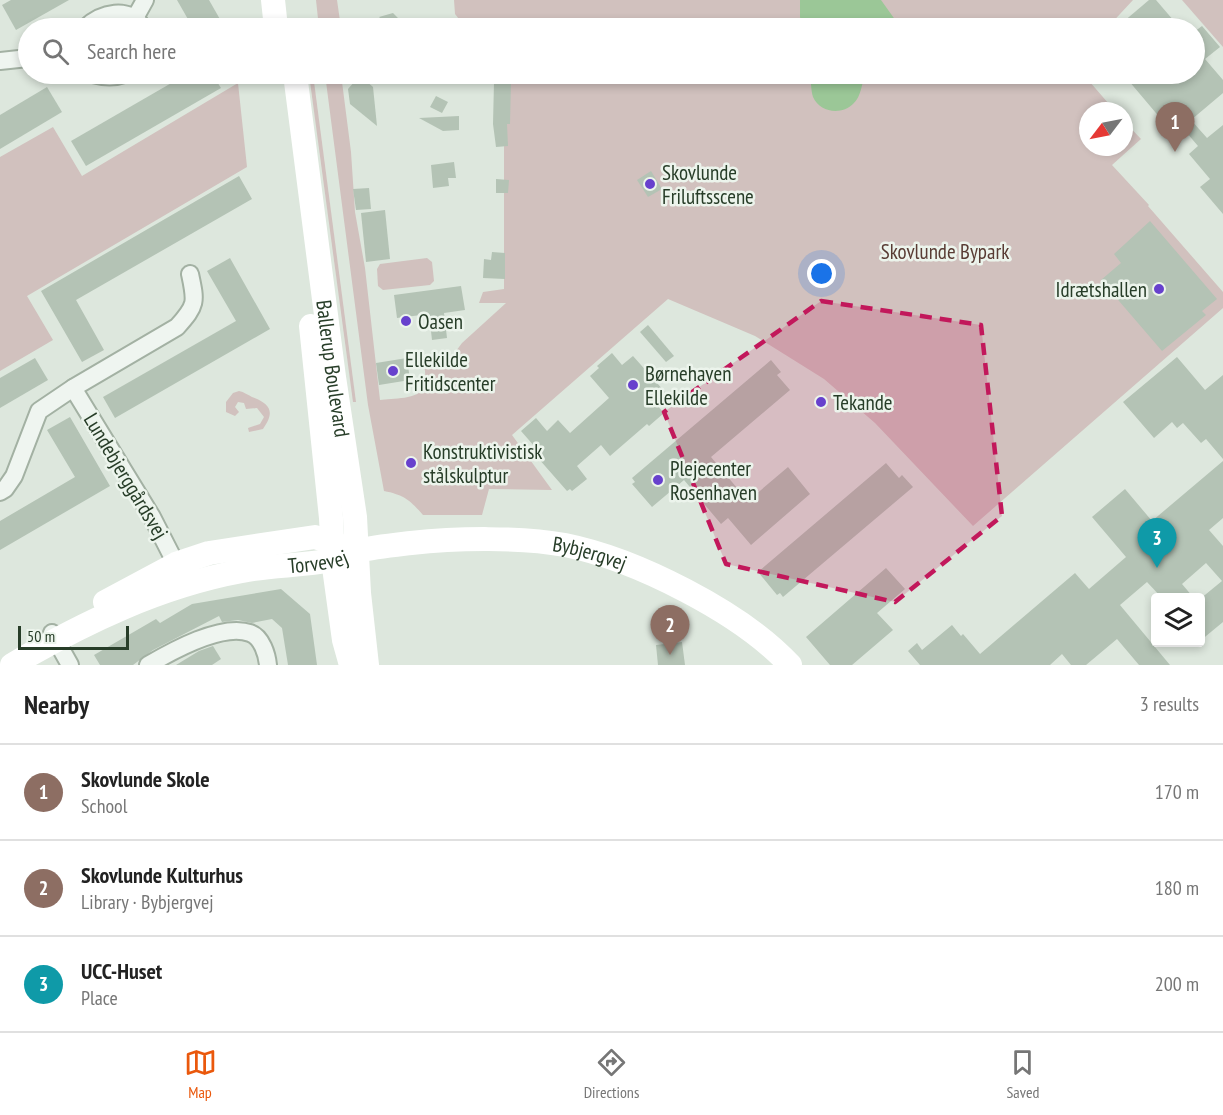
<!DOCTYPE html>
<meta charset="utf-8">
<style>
body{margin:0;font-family:"PT Sans Narrow",sans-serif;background:#f6f6f6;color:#222}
.controls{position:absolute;right:18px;bottom:18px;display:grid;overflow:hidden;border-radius:6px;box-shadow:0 3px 9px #0003}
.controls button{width:54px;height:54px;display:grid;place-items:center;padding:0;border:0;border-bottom:2px solid #e0e0e0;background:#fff;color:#222;font:30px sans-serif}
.compass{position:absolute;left:1079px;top:102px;width:54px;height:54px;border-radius:50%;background:#fff;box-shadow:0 3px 9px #0003;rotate:238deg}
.scale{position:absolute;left:18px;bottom:15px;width:111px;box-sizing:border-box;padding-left:6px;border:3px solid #273d28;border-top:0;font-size:16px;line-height:21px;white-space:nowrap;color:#273d28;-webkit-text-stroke:4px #ecf4ec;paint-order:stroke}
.you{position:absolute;left:822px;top:274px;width:21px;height:21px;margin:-15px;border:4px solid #fff;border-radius:50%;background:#1a73e8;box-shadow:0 0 0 9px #1a73e833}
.badge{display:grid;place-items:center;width:39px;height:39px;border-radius:50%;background:#ea580c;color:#fff;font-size:20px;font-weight:700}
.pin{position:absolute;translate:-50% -50px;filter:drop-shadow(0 2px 3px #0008)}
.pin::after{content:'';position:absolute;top:32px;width:21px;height:18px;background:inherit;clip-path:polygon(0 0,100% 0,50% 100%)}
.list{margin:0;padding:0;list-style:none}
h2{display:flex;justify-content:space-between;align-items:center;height:78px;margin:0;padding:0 24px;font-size:26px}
h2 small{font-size:20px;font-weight:400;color:#767676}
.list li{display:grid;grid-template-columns:39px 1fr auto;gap:18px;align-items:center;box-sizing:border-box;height:96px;padding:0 24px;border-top:2px solid #e0e0e0}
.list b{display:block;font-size:22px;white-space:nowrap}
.list p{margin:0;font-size:20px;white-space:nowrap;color:#767676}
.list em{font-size:20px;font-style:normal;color:#767676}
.icon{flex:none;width:33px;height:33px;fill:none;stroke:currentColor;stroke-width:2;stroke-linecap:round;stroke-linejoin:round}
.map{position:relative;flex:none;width:1223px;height:665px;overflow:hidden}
.search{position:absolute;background:#fff;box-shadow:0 3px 9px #0003;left:18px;right:18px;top:18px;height:66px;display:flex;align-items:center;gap:15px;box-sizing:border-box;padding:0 21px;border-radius:33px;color:#767676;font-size:22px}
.sheet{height:366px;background:#fff}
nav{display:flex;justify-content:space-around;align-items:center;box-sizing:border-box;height:84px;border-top:2px solid #e0e0e0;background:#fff;font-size:16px;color:#767676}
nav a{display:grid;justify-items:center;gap:3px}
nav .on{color:#ea580c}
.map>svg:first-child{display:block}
</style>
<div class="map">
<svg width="1223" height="665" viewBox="0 0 1223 665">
<rect width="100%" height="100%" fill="#dde7dd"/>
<!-- green -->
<g fill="#d1c1be">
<polygon points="316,0 337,0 341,28 319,28"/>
<polygon points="454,0 1133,0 1107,28 493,28 491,24 462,23 455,14"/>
<polygon points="1182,0 1223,0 1223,47"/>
<polygon points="309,74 313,74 356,402 353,402"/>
<path d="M325,74H341L351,152L355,212L365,268L380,400C392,398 419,400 424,387C427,379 424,367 424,358L453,355L462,343L506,303H479L483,292L504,289V74H1083L1115,111H1088V147H1124V121L1141,139L1112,165L1149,205L1148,206L1223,292V308L973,526L875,423L824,379L755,336L668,299L512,435L552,490L489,489L482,515H423C410,500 404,495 384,491L368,405Z"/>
<polygon points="238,83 247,167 27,296 53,340 0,371 0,157 53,127 82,176"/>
<polygon points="427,258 432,262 434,281 430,285 383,290 378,286 377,269 380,264"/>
<path d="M239,391C244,392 248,395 252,397C271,404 275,412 263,429L249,432L248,428L260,424L264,417L257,408L246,409L244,403L238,402L235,407L239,412L235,416L226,412V402L233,393Z"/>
</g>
<!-- water -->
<g fill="#9bc797">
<polygon points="800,0 881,0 901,28 803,28 800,17"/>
<path d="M810,74H866C861,83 862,96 853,104C842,115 820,113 813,97C811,91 811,80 810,74Z"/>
</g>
<!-- building -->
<g fill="#b4c3b5">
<polygon points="11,0 69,0 16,30 2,5"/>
<polygon points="177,0 209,0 225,28 193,28"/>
<polygon points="1149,0 1156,0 1180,28 1116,28"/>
<polygon points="393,13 408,28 382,28 384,22 379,17"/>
<polygon points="1202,26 1220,47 1205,59 1223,80 1223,93 1191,120 1207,138 1223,125 1223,214 1200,187 1210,179 1189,154 1198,146 1169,112 1161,119 1123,74 1194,74 1194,32"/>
<polygon points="187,74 212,74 221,88 86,166 71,141"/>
<polygon points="365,80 373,87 377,126 350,104 348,89 355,81"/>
<polygon points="494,82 511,82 510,124 507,124 508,146 496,147 493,124"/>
<polygon points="47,87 62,112 0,149 0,115"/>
<polygon points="436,96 448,102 442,113 430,107"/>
<polygon points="459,116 459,130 443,131 419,118"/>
<polygon points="454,162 456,178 448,178 449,186 433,188 431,165"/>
<polygon points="651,171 662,189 648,197 637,180"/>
<polygon points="239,176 252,199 76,300 104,350 82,362 41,291"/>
<polygon points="496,179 509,180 508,193 496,193"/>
<polygon points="369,188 371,209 356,210 353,189"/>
<polygon points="385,210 390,259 366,262 361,213"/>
<polygon points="1150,221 1217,299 1202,311 1206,315 1162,351 1101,280 1121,263 1114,254"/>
<polygon points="492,252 505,253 505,279 483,278 484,259 491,260"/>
<polygon points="230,258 270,329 115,418 103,397 236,321 207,271"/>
<polygon points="461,286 465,310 444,313 447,338 432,340 429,314 397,318 394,295"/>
<polygon points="648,325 674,356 666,362 640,332"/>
<polygon points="612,353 622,365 633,356 665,392 654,402 664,413 649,426 647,424 610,456 601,445 577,466 587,479 572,491 570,489 567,491 531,450 535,447 521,431 536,418 547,431 558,420 570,433 609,398 590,376 599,368 597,366"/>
<polygon points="1177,357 1205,390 1223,375 1223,459 1206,439 1201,443 1183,423 1177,428 1172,422 1154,438 1123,402"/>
<polygon points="35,358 48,380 0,408 0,378"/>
<polygon points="407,358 410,380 379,385 376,363"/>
<polygon points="771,360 781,372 777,375 790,390 711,457 748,501 788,467 810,494 751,545 728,518 721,524 684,480 652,507 632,484 635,482 632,478"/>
<polygon points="70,417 110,486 0,550 0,521 75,477 47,430"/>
<polygon points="1223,461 1223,518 1209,530 1223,546 1223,622 1200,641 1200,599 1222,581 1206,563 1182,584 1193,597 1161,597 1147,582 1120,605 1170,665 1139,665 1117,639 1086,665 1071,665 1062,654 1050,665 920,665 908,651 917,643 922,650 952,625 961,636 963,634 980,654 1075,573 1089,589 1126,557 1092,517 1125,489 1152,521"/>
<polygon points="886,463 899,478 902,475 913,487 783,597 780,593 777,595 758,572"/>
<polygon points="886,568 905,589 877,613 893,630 852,665 830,665 806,637"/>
<polygon points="281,589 310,614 317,665 288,665 282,628 272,619 252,623 238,620 222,622 219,616 153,650 133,665 100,665 94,655 156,619 160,623 192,604"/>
<polygon points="682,642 685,665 658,665 656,645"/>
<polygon points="213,646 221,659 212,665 176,665 199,651"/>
</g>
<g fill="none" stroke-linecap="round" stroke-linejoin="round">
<defs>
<g id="street">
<polyline points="135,18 145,0"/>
<path d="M85,28C101,13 129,5 143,28"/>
<polyline points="0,61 28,58"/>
<path d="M93,74C104,77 113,78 124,74"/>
<polyline points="73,388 152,517 176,564"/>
<path d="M0,492L5,489L14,476L39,411L73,388L177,327C197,305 196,302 190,274"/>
<polyline points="52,633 70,665"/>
<path d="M148,665C172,651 222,623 250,633C262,637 267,655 268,665"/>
</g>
</defs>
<!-- street casing -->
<use href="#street" stroke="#a3b1a3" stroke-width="20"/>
<!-- street -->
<use href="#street" stroke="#eff5f0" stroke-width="16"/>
<!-- secondary -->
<g stroke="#fff" stroke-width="24">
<polyline points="273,0 276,28"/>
<path id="s1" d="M295,74L334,377L355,517L359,593L367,665"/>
<polyline points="311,326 331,518 333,560 344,640 351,665"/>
<polyline points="105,602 176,564 209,553 315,537 344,547"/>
<path id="s2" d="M12,665C83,623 160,586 242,571C271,565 302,566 332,560C340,559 349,554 357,551C374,547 394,545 411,543C456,538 521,537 565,545C635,559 741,612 790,665"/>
</g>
</g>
<!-- marked area -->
<path fill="#c2185b" fill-opacity="0.2" stroke="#c2185b" stroke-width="4.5" stroke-dasharray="12 8" stroke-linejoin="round" d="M821,301L981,325L1002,516L895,602L726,564L664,412Z"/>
<!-- markers -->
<g fill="#6741cd" stroke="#ecf4ec" stroke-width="2">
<circle cx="650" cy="184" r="6"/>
<circle cx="1159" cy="289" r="6"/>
<circle cx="406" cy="321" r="6"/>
<circle cx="393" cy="371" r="6"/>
<circle cx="633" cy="385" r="6"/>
<circle cx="821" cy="402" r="6"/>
<circle cx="411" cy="463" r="6"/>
<circle cx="658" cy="480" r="6"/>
</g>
<g text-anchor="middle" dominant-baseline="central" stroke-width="5" stroke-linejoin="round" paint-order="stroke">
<!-- poi labels -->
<g font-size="21" fill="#273d28" stroke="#ecf4ec" text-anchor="start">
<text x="662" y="172">Skovlunde<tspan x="662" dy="24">Friluftsscene</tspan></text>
<text x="1147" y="289" text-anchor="end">Idrætshallen</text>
<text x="418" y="321">Oasen</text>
<text x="405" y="359">Ellekilde<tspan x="405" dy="24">Fritidscenter</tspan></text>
<text x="645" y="373">Børnehaven<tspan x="645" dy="24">Ellekilde</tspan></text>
<text x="833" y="402">Tekande</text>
<text x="423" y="451">Konstruktivistisk<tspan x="423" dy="24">stålskulptur</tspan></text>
<text x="670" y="468">Plejecenter<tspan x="670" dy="24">Rosenhaven</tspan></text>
</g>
<!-- park labels -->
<g font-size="21" fill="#593c34" stroke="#ecf4ec">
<text x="945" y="251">Skovlunde Bypark</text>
</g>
<!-- street labels -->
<g font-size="21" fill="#273d28" stroke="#ecf4ec">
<text stroke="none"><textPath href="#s1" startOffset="297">Ballerup Boulevard</textPath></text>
<text transform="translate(126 476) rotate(59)">Lundebjerggårdsvej</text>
<text stroke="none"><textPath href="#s2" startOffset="602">Bybjergvej</textPath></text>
<text stroke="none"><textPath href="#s2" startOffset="326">Torvevej</textPath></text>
</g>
</g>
</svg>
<div class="controls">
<button><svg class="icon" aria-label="layers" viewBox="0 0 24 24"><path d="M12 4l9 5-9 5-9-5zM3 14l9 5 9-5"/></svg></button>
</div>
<svg class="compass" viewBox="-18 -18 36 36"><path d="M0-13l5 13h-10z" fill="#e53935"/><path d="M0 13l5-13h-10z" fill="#767676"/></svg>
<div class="scale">50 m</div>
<div class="you"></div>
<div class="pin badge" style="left:1175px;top:152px;background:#8d6e63">1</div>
<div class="pin badge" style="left:670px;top:655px;background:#8d6e63">2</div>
<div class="pin badge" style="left:1157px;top:568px;background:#0f9aa8">3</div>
<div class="search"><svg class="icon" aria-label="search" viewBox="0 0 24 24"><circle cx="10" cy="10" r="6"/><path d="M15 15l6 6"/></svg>Search here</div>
</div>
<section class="sheet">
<h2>Nearby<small>3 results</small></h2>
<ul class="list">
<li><span class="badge" style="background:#8d6e63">1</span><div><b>Skovlunde Skole</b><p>School</p></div><em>170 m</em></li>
<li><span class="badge" style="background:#8d6e63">2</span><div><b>Skovlunde Kulturhus</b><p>Library · Bybjergvej</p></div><em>180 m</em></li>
<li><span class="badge" style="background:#0f9aa8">3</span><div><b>UCC-Huset</b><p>Place</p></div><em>200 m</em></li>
</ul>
</section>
<nav>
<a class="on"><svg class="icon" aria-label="map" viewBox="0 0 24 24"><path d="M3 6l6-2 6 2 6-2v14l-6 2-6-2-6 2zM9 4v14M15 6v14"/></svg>Map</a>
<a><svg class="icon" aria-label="directions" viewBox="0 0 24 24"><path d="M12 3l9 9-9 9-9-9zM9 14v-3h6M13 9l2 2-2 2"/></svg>Directions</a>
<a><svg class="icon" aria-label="saved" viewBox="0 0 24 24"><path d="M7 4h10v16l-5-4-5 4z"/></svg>Saved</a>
</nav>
